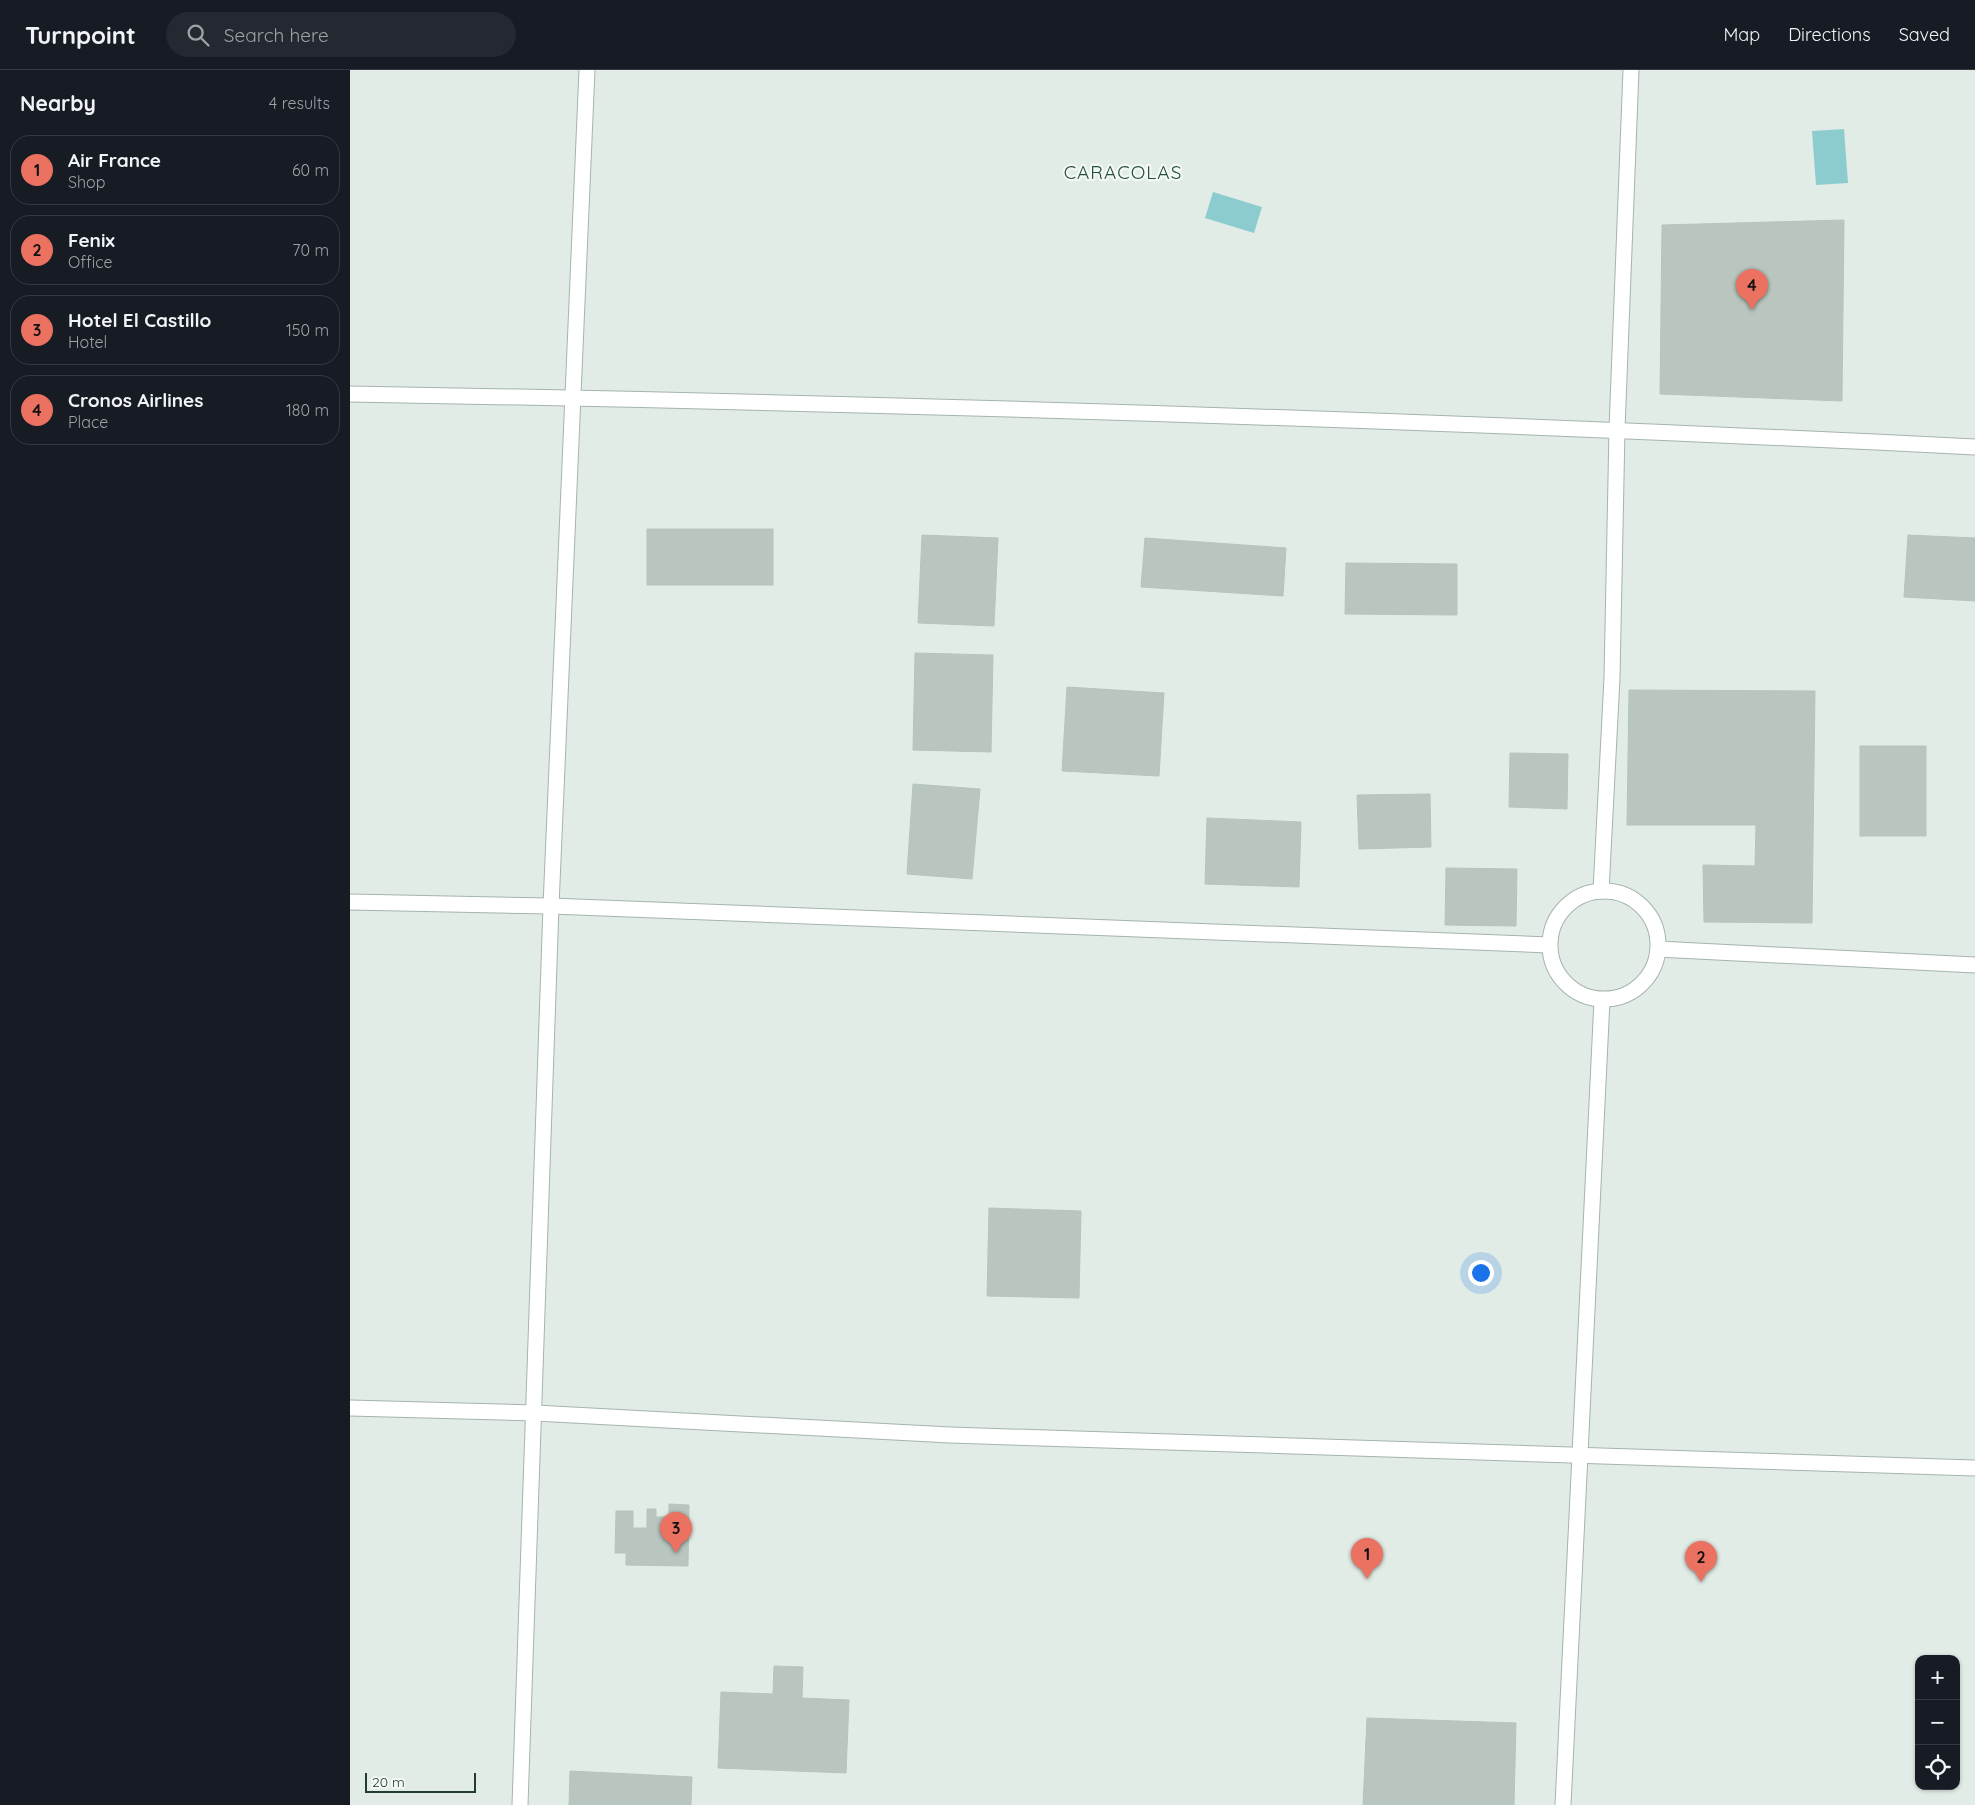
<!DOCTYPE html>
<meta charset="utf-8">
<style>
body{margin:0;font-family:Quicksand,sans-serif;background:#242831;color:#f1f3f6}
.controls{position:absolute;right:15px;bottom:15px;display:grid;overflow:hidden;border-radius:10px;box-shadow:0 1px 4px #0004}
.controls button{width:45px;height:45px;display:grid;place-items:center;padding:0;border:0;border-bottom:1px solid #363941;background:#171b24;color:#f1f3f6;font:25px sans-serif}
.scale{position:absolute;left:15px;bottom:12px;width:111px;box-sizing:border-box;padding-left:5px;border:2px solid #233c32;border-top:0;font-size:14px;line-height:18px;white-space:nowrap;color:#233c32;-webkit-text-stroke:4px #f3f8f5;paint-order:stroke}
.you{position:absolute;left:1130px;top:1202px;width:18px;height:18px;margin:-12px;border:4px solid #fff;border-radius:50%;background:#1a73e8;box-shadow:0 0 0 8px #1a73e833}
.badge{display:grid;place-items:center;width:32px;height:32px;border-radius:50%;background:#eb7161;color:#111;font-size:16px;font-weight:700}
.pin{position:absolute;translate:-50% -41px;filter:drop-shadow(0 1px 2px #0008)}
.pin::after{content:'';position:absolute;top:26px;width:18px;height:15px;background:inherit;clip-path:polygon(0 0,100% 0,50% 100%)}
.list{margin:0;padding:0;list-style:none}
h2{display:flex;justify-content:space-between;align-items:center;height:65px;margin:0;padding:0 20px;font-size:21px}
h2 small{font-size:16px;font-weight:400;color:#9ea1a6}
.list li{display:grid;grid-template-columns:32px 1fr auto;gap:15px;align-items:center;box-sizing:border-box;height:70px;margin:0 10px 10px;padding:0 10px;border:1px solid #363941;border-radius:20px}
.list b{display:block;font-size:19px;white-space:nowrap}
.list p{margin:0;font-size:16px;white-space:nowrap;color:#9ea1a6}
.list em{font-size:16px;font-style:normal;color:#9ea1a6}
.icon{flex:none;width:28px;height:28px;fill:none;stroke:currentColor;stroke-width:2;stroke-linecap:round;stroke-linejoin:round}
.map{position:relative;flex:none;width:1625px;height:1735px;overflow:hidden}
header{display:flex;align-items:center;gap:30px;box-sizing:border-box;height:70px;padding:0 25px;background:#171b24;border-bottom:1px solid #363941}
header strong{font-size:24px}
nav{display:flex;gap:28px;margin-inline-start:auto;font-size:18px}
.search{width:350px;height:45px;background:#242831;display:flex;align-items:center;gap:12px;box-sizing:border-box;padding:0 18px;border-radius:28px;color:#9ea1a6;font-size:19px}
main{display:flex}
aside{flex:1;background:#171b24}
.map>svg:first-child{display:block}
</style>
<header>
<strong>Turnpoint</strong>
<div class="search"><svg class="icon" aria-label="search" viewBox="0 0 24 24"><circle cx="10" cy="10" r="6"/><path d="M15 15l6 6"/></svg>Search here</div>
<nav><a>Map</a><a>Directions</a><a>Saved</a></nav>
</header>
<main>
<aside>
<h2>Nearby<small>4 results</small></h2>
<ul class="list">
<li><span class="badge">1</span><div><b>Air France</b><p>Shop</p></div><em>60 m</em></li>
<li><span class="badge">2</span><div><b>Fenix</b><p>Office</p></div><em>70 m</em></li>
<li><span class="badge">3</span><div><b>Hotel El Castillo</b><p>Hotel</p></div><em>150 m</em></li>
<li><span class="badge">4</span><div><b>Cronos Airlines</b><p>Place</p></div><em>180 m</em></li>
</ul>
</aside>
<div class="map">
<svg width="1625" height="1735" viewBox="0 0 1625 1735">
<rect width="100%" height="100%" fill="#e2ece6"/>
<!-- water -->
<g fill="#8dccce">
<polygon points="1494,59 1498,113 1466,115 1462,61"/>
<polygon points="863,122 912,137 904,163 855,148"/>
</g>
<!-- building -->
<g fill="#b8c6bf" stroke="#b5c5bc">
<polygon points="1494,150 1492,331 1310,324 1312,155"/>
<rect x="297" y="459" width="126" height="56"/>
<polygon points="572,465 648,468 644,556 568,553"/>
<polygon points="1558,465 1625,468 1625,531 1554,527"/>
<polygon points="795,468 936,478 933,526 791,517"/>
<polygon points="996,493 1107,494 1107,545 995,544"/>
<polygon points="565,583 643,585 641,682 563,680"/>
<polygon points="717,617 814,623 809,706 712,701"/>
<polygon points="1279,620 1465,621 1462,853 1354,852 1353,795 1405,796 1406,755 1277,755"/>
<rect x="1510" y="676" width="66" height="90"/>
<polygon points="1160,683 1218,684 1217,739 1159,737"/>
<polygon points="563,714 630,719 622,809 557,804"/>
<polygon points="1080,724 1081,777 1009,779 1007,725"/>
<polygon points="857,748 951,752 949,817 855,814"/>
<polygon points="1096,798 1167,799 1166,856 1095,855"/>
<polygon points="639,1138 731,1141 729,1228 637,1226"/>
<polygon points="319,1434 339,1435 338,1496 276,1495 276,1483 265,1483 266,1441 283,1441 283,1458 297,1458 297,1439 306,1439 306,1447 319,1447"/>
<polygon points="424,1596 453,1597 452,1628 499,1630 496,1703 368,1698 371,1622 423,1624"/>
<polygon points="1017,1648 1166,1653 1164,1735 1013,1735"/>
<polygon points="220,1701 342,1707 341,1735 219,1735"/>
</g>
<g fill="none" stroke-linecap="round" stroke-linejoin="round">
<defs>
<g id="minor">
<path d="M0,324C542,333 1084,350 1625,377"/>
<circle cx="1254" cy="875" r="54"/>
<polyline points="1251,821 1262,608 1267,359 1281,0"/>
<polyline points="0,832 201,836 1199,875"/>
<polyline points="1308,879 1625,895"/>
<polyline points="0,1338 185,1343 600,1365 1625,1398"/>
<polyline points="170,1735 201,836 237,0"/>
<polyline points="1213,1735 1252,930"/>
</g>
</defs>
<!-- minor casing -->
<use href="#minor" stroke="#a5b4ac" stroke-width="17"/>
<!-- minor -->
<use href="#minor" stroke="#fff" stroke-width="15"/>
</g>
<g text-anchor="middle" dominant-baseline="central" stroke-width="4.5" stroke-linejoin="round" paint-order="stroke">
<!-- quarter labels -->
<g font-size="19" letter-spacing="1" fill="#204d3c" stroke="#f3f8f5">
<text x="773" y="102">CARACOLAS</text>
</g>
</g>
</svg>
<div class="controls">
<button>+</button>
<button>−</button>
<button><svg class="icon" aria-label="locate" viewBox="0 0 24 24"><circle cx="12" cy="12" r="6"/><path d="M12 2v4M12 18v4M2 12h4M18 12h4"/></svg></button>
</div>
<div class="scale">20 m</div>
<div class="you"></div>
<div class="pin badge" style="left:1017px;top:1509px">1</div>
<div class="pin badge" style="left:1351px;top:1512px">2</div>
<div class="pin badge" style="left:326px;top:1483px">3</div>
<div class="pin badge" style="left:1402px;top:240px">4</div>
</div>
</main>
